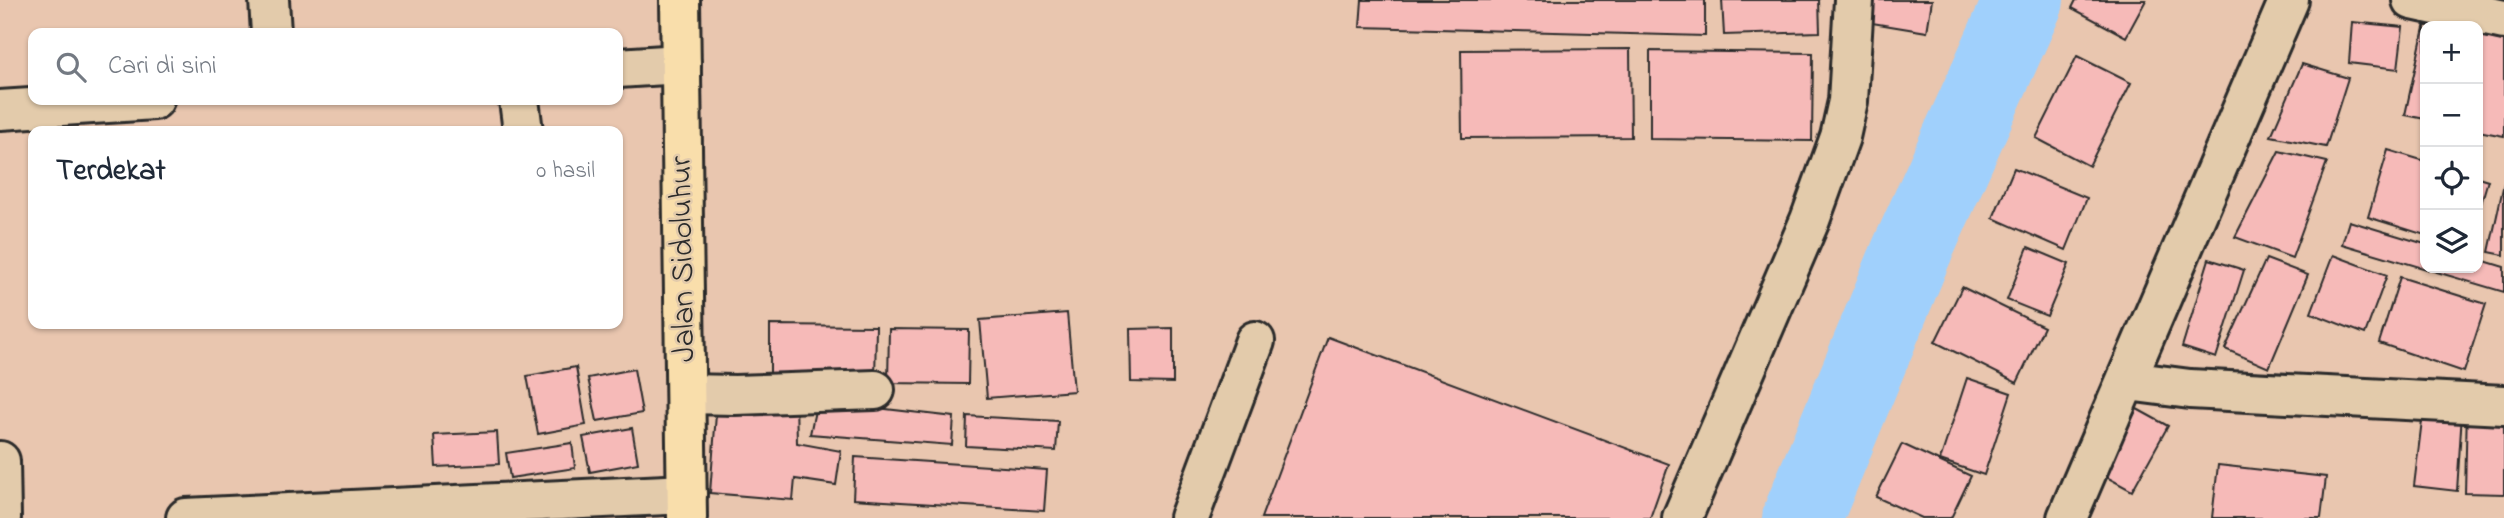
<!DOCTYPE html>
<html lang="id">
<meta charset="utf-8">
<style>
body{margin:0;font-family:"Indie Flower",sans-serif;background:#f6f6f7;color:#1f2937}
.controls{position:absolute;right:21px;top:21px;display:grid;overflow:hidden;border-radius:14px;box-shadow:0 2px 5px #0004}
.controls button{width:63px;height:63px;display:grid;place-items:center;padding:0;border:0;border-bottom:2px solid #e0e1e3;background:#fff;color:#1f2937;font:35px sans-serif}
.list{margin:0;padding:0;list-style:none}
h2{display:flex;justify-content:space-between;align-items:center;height:91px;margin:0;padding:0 28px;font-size:30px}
h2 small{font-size:23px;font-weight:400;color:#747a83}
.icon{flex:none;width:38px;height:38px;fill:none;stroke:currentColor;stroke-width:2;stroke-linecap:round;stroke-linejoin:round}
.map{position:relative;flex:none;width:2504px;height:518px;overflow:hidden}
.search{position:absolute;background:#fff;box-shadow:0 2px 5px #0004;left:28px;top:28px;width:595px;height:77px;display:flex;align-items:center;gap:18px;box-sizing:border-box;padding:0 24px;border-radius:14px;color:#747a83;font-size:26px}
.panel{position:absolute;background:#fff;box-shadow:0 2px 5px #0004;left:28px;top:126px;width:595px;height:203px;border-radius:14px}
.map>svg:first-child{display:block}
</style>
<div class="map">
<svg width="2504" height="518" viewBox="0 0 2504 518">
<rect width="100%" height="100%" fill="#e9c6af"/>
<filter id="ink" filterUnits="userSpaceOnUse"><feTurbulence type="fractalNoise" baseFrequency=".0143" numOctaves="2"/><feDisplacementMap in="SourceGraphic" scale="14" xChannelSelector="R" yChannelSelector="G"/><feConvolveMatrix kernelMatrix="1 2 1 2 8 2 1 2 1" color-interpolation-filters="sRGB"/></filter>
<g filter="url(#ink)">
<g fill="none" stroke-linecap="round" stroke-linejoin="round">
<!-- river -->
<polyline stroke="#a0d0fc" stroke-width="80" points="1802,518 1911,253 2024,0"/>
</g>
<!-- building -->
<g fill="#f6bab8" stroke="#2b2b2b" stroke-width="2">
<polygon points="1362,0 1705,0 1705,36 1360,27"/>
<polygon points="1722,0 1819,0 1820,32 1724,35"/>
<polygon points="1869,0 1932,0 1927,32 1866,22"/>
<polygon points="2076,0 2146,0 2126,37 2072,8"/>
<polygon points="2352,22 2403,27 2398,69 2349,63"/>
<polygon points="2425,23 2439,26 2425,26 2425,119 2405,115"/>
<polygon points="2478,35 2504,41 2504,136 2478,131"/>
<polygon points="1630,49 1631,137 1462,138 1461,50"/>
<polygon points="1650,51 1813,53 1812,141 1650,139"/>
<polygon points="2077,56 2131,83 2089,166 2036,138"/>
<polygon points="2302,64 2348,78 2326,147 2271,136"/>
<polygon points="2388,150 2425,161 2425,235 2368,217"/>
<polygon points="2279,151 2327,162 2292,258 2235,237"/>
<polygon points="2014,168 2087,198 2066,250 1993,218"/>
<polygon points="2478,177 2488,180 2478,214"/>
<polygon points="2504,183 2504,255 2489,252"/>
<polygon points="2349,221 2425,244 2425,268 2478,268 2478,259 2504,267 2504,292 2342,244"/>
<polygon points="2028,247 2069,264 2047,316 2007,300"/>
<polygon points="2333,255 2387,275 2365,334 2311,313"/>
<polygon points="2209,259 2244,270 2216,358 2182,347"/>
<polygon points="2266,259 2308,275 2269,368 2225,349"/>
<polygon points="2400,277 2486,304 2464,372 2379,343"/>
<polygon points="1962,287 2044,327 2017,383 1935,342"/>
<polygon points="1067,313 1074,391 987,398 980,320"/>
<polygon points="770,325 876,326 875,383 770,381"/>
<polygon points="1173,328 1173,383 1131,382 1130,329"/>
<polygon points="889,329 969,330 968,384 888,383"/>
<polygon points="1328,337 1669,464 1650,518 1261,518"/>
<polygon points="576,367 586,425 538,434 527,376"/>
<polygon points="634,369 642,413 597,421 588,378"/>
<polygon points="1967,378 2011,393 1984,475 1940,460"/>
<polygon points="796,400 797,443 841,451 836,485 795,479 793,500 710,493 717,401"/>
<polygon points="817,401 954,417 952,445 810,434"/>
<polygon points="2467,407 2504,408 2504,494 2465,493"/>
<polygon points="2137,409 2168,426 2132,491 2101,474"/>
<polygon points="2423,412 2462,413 2457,491 2414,486"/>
<polygon points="967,416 1058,421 1056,451 966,446"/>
<polygon points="632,428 638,463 590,472 583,437"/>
<polygon points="497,432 499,464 436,467 434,435"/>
<polygon points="572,443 575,468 510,478 506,453"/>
<polygon points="1902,444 1971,476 1951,518 1922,518 1876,497"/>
<polygon points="855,457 1047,470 1044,511 853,499"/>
<polygon points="2218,465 2326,477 2321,518 2212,518"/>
<rect x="602" y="517" width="43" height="1"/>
</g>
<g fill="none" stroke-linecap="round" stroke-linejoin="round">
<defs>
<g id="minor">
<polyline points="269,0 271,33"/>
<polyline points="2412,0 2504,20"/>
<polyline points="618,68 681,64"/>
<polyline points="519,100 523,131"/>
<polyline points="0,110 154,100"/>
<polyline points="2128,381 2190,389 2504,405"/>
<polyline points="686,394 735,395 875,390"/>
<polyline points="0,461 1,518"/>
<polyline points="186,518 687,494"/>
<polyline points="1189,518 1255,341"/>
<polyline points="1682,518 1810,220 1840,137 1848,101 1854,0"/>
<polyline points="2067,518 2289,0"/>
</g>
<polyline id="major" points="680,0 687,518"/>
</defs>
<!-- minor casing -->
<use href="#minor" stroke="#2b2b2b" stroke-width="44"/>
<!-- major casing -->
<use href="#major" stroke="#2b2b2b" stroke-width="44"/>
<!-- minor -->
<use href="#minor" stroke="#e3cbab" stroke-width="38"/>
<!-- major -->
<use href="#major" stroke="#f9deab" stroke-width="38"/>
</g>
</g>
<g text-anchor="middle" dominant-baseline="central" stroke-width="5" stroke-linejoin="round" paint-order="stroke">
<!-- street labels -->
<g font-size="32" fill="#2b2b2b" stroke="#e3cbab">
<text transform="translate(684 259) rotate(-91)">Jalan Sidoluhur</text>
</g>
</g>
</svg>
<div class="controls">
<button>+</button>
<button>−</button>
<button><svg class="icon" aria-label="locate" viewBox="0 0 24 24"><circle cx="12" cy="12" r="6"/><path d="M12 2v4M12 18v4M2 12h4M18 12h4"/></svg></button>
<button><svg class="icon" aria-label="layers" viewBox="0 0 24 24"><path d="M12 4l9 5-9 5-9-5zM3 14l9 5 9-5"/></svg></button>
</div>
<div class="search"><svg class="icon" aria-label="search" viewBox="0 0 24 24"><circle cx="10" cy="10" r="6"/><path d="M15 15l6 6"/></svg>Cari di sini</div>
<section class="panel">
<h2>Terdekat<small>0 hasil</small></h2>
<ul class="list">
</ul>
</section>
</div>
